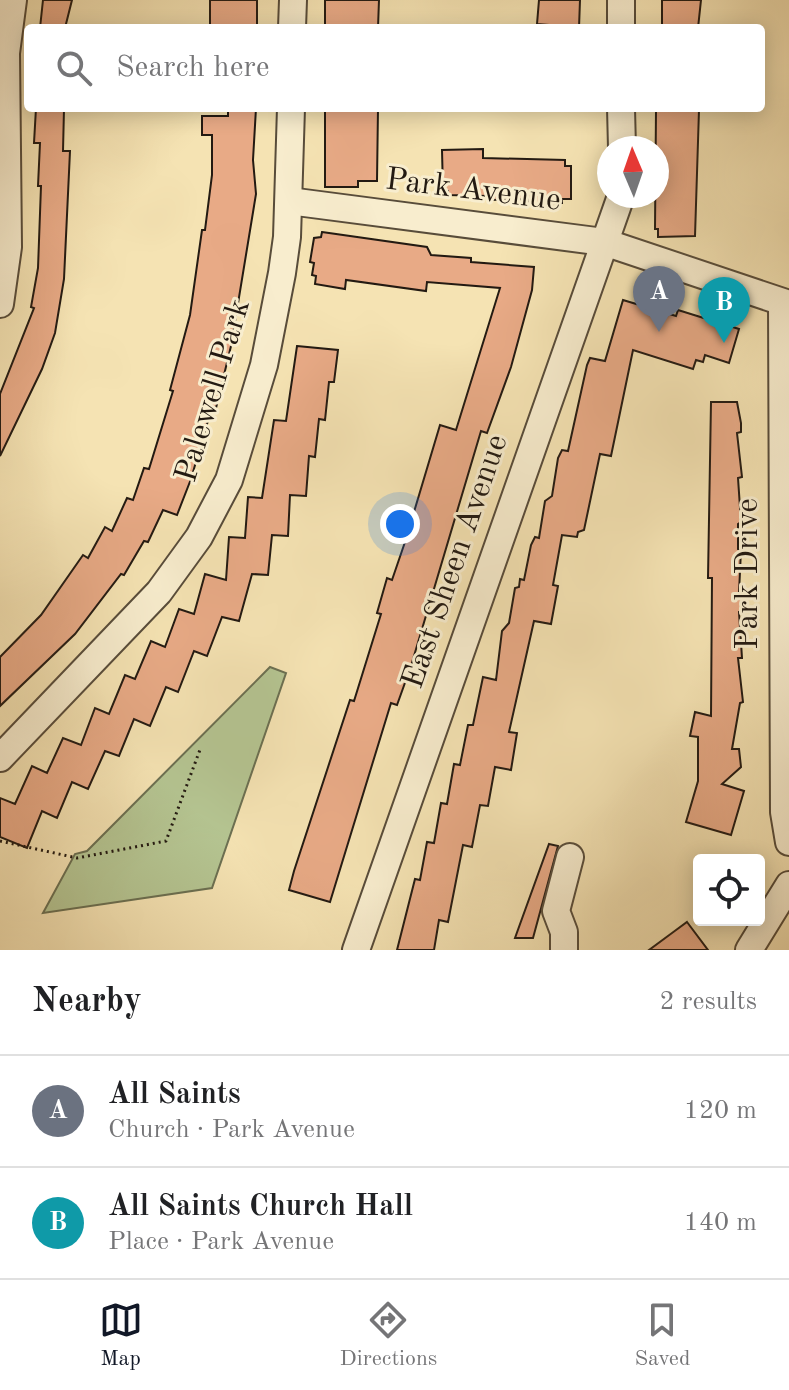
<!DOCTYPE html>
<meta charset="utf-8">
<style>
body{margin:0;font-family:"Old Standard TT",serif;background:#f6f6f6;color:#202124}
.controls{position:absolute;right:24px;bottom:24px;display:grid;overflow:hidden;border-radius:8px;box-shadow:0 4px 20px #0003}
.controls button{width:72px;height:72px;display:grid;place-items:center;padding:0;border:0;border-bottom:2px solid #e0e0e0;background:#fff;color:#202124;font:40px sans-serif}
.compass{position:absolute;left:597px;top:136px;width:72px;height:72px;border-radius:50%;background:#fff;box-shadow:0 4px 20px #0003;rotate:358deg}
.you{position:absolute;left:400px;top:524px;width:28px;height:28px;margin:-20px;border:6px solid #fff;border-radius:50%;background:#1a73e8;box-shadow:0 0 0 12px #1a73e833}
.badge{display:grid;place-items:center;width:52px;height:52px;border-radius:50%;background:#111827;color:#fff;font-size:26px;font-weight:700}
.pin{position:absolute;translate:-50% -66px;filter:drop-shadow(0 2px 4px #0008)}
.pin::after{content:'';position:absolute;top:42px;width:28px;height:24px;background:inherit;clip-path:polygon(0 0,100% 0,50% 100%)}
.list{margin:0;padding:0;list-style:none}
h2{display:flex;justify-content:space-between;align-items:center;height:104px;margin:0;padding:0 32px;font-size:34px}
h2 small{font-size:26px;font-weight:400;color:#757577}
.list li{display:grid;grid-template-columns:52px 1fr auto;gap:24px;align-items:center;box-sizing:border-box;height:112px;padding:0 32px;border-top:2px solid #e0e0e0}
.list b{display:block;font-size:30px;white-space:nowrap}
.list p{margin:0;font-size:26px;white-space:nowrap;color:#757577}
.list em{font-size:26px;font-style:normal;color:#757577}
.icon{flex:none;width:44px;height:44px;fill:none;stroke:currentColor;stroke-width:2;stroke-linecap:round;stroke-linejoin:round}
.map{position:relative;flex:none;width:789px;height:950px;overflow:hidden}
.search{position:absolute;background:#fff;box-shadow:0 4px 20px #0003;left:24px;right:24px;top:24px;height:88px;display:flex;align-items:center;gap:20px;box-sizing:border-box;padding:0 28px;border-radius:8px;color:#757577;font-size:30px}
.sheet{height:328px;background:#fff}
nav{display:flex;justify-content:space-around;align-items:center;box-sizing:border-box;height:112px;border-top:2px solid #e0e0e0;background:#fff;font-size:22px;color:#757577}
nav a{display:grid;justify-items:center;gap:4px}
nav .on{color:#111827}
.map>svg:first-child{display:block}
</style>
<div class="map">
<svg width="789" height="950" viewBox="0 0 789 950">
<rect width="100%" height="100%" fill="#f5e3b3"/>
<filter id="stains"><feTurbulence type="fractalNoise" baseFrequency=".0025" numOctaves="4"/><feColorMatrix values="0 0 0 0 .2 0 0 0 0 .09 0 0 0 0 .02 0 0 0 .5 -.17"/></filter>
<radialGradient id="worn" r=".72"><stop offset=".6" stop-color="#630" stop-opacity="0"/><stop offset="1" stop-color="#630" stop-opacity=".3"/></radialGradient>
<!-- green -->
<polygon fill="#b5c592" stroke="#6c7052" stroke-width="2" points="270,667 286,673 212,888 43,913 75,854 87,851"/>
<!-- building -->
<g fill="#e8aa86" stroke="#231a12" stroke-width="2">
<polygon points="43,0 72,0 65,28 40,28"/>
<rect x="210" y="0" width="47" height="28"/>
<polygon points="325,0 379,0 378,28 325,28"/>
<polygon points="539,0 580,0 579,28 547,28 548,25 537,24"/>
<polygon points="662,0 701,0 698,28 662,28"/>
<polygon points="36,108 64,109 63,151 70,151 64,279 55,333 42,369 0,456 0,394 34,308 31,307 38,268 41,186 38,186 40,143 34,143"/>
<polygon points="228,108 256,108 253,160 256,194 231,346 216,408 212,407 191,479 177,515 163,510 148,542 144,541 124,575 121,574 75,634 0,706 0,657 41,615 83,555 88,558 105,527 112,531 127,498 133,500 144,468 149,469 173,391 170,390 190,315 202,230 205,230 212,175 212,135 202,135 202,116 228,116"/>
<polygon points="325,108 378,108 377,181 358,181 358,187 325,187"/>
<polygon points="656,110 699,110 695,236 658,237 658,229 655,229"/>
<polygon points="483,149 483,158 565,160 565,166 571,166 571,199 562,199 562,203 528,204 528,199 488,200 488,196 448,195 448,191 443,191 442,150"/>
<polygon points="322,232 427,247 431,255 471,258 471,262 534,267 532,290 511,367 487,433 481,431 411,666 397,705 391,703 330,902 289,890 294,871 350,700 354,701 381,614 377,613 387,578 392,580 405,542 440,425 456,430 500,288 427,282 426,291 346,280 345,289 315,284 316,276 312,275 314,263 310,262 314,238 321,237"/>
<polygon points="623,300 676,316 678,310 739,329 729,363 705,355 703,362 696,360 693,369 633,350 611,456 600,454 584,530 578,532 577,537 562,535 553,585 558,586 551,624 534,621 509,732 517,733 511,770 495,767 488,806 480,805 472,847 463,845 448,922 439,920 434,950 397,950 415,879 420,880 427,842 434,843 441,803 447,804 454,764 460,765 468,725 473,725 483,677 496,680 502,631 509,623 515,588 519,587 520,579 524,580 531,545 535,537 539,538 545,501 552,496 558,458 562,450 568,451 587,365 590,358 605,361"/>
<polygon points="297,346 338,350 334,382 329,382 325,420 319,419 315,457 309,456 306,496 290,495 288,536 272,535 268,575 252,574 239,621 222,617 207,656 194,651 178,692 166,687 150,726 134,719 119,756 105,751 88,789 72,782 57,818 42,811 27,848 0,837 0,798 15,804 32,766 47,773 63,738 81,745 95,708 109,714 125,675 135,679 151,641 165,647 179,609 194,614 205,574 226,580 229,537 245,538 248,497 262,498 274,420 286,421"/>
<polygon points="711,402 737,402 741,423 741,432 737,433 742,477 738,478 741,522 738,524 738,549 741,550 739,593 742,594 743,611 739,612 742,658 738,658 743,702 740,703 732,749 739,749 741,767 722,784 744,791 731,835 686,822 698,781 698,737 690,736 695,712 711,716 712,578 708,578"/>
<polygon points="549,844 558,846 533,938 515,938"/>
<polygon points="687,922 708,950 649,950 672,933"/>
</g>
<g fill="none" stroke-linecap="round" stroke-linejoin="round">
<defs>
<g id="minor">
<polyline points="621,0 621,28"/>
<polyline points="292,28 293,0"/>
<polyline points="621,108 622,148"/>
<polyline points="289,201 604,242 789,304"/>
<polyline points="0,304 8,247 6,53 13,0"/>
<polyline points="782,304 784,812 789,842"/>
<polyline points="0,758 159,592 199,537 229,480 264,365 282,273 287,237 291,108"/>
<polyline points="356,950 621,196"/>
<polyline points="564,950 564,932 556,911 570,857"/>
<polyline points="749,950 789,885"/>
</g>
</defs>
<!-- minor casing -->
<use href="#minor" stroke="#584c3a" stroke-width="30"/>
<!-- path -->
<g stroke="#231a12" stroke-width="3" stroke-dasharray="2 4" stroke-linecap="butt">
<polyline points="710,300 706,315 718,327"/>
<polyline points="0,841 77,858 166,841 201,747"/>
</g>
<!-- minor -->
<use href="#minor" stroke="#f8edce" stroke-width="26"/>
</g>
<g text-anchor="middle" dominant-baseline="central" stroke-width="6" stroke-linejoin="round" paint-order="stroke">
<!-- street labels -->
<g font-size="32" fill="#231a12" stroke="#f8edce">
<text transform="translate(473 191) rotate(7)">Park Avenue</text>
<text transform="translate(214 391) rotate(-73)">Palewell Park</text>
<text transform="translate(456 562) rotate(-71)">East Sheen Avenue</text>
<text transform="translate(749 574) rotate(-90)">Park Drive</text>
</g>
</g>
<rect width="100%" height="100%" filter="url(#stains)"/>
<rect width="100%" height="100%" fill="url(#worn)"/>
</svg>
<div class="controls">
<button><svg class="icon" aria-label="locate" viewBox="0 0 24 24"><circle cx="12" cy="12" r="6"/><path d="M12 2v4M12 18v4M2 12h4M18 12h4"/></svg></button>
</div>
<svg class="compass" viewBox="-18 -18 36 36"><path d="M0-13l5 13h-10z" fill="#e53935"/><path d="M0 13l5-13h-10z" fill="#757577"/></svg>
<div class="you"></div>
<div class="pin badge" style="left:659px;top:332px;background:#6b7280">A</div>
<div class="pin badge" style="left:724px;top:343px;background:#0f9aa8">B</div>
<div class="search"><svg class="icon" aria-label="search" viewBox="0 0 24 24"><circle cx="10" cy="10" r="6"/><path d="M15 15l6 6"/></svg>Search here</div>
</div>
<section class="sheet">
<h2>Nearby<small>2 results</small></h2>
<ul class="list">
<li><span class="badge" style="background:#6b7280">A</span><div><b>All Saints</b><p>Church · Park Avenue</p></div><em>120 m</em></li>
<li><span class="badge" style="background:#0f9aa8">B</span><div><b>All Saints Church Hall</b><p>Place · Park Avenue</p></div><em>140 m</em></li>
</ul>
</section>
<nav>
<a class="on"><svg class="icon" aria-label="map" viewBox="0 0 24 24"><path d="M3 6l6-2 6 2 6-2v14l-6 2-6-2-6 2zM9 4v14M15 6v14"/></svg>Map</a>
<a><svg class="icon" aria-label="directions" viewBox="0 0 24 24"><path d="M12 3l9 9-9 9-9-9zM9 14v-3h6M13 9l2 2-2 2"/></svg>Directions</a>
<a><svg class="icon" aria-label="saved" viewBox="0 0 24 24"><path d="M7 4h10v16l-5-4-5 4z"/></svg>Saved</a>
</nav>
